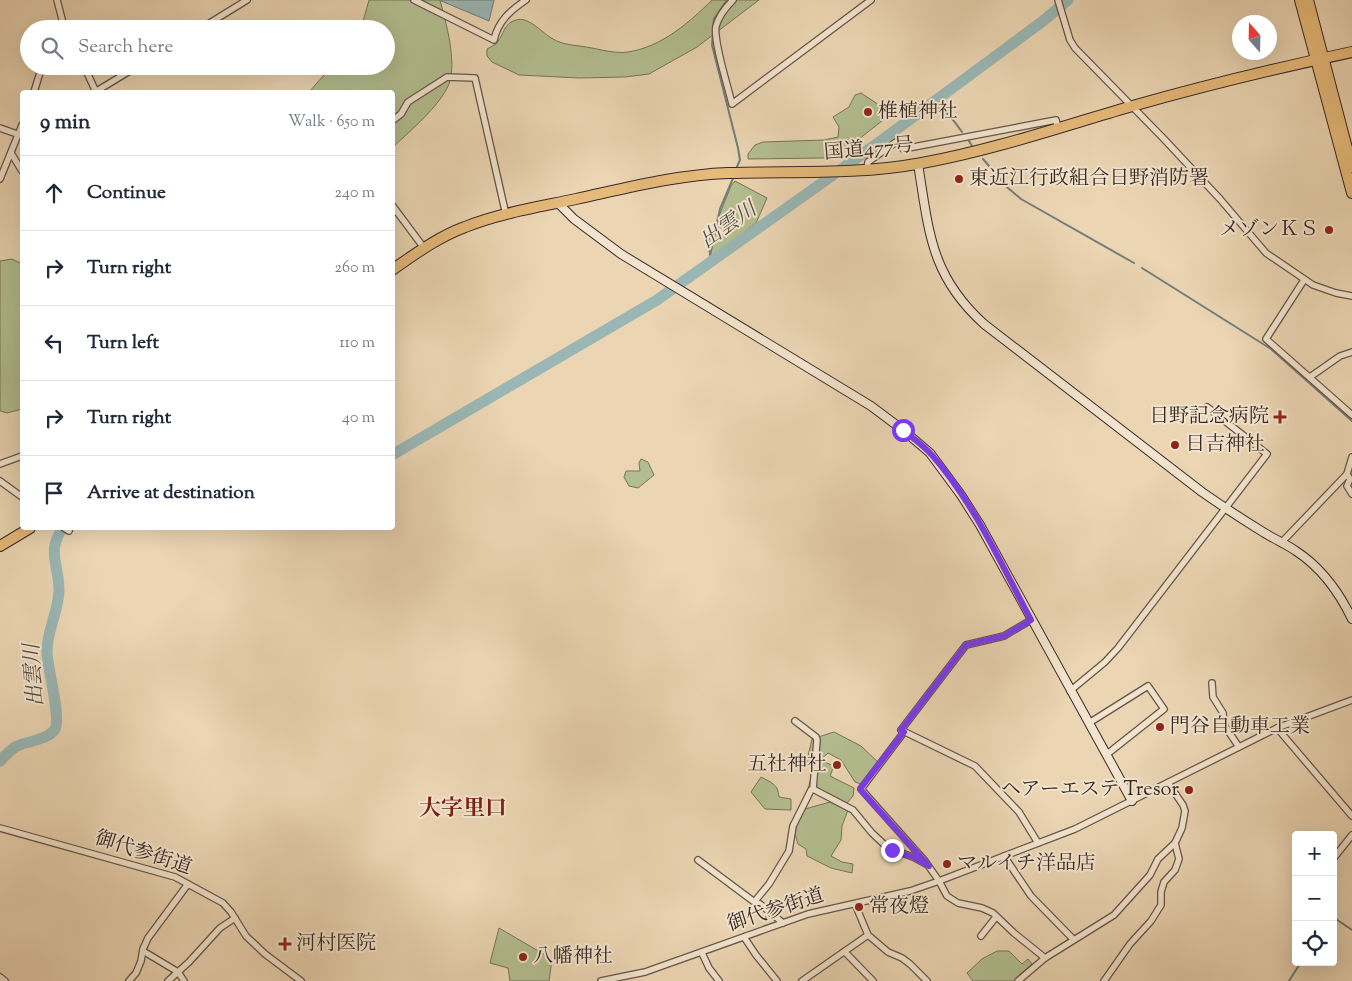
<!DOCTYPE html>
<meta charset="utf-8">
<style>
body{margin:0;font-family:"Sorts Mill Goudy","Noto Serif JP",serif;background:#f6f6f7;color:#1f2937}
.controls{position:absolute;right:15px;bottom:15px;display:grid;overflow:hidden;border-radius:5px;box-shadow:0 5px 20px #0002}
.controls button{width:45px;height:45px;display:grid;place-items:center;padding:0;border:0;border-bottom:1px solid #e0e1e3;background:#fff;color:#1f2937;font:25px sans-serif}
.compass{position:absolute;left:1232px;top:15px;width:45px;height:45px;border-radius:50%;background:#fff;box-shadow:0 5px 20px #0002;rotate:340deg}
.stop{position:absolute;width:15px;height:15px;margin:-11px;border:4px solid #7c3aed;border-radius:50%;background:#fff}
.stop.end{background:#7c3aed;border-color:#fff;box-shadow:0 1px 5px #0008}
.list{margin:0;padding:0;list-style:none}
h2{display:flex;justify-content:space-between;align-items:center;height:65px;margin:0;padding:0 20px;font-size:21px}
h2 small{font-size:16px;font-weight:400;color:#747a83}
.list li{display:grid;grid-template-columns:32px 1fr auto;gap:15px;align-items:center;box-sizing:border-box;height:75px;padding:0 20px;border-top:1px solid #e0e1e3}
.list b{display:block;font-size:19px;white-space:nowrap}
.list em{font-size:16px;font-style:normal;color:#747a83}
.icon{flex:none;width:28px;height:28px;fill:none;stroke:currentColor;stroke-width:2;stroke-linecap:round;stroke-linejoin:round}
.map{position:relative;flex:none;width:1352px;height:981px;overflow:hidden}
.search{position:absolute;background:#fff;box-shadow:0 5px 20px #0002;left:20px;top:20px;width:375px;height:55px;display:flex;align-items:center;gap:12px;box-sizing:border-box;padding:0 18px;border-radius:28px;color:#747a83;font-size:19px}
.panel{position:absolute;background:#fff;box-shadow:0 5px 20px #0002;left:20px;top:90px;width:375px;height:440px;border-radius:5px}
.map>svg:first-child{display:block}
</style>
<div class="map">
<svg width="1352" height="981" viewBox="0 0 1352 981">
<rect width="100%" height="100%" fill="#ebd5b3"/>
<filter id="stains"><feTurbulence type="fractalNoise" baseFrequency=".004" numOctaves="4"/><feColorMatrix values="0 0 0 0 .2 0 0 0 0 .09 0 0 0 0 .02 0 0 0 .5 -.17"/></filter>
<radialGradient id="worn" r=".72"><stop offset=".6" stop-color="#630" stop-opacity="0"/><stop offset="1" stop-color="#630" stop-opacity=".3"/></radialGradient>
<!-- green -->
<g fill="#b3be90" stroke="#76745a">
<path d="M369,0H440C446,23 457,61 449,84C439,107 411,130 393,147L392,92H309L332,66H386V29H361Z"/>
<path d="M712,0H759L697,47L649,74L625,77L579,78L519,75L492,62L487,56V49C490,47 495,45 497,43C504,34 504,23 516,20C529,16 542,33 553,39C563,45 575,45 586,47C600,49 614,54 628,52C661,47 689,23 712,0Z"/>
<polygon points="861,93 879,105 888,116 839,155 824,158 748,159 748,154 755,145 763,142 824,140 838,137 839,127 833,117 849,107 855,95"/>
<polygon points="735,181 767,198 756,223 710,258 708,243 731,186"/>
<polygon points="12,259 22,264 22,409 7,413 0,411 0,261"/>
<polygon points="641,459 648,462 654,475 638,488 629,486 624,477 626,471 640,471 639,463"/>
<polygon points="834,732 861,746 880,764 861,784 855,782 841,760 828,753 820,760 834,766 830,776 854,788 853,796 847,803 808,789 812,774 807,760 812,739"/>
<path d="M761,777C772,783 778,784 779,797L791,799V810L765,809L751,792Z"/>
<polygon points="830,802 848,810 842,826 841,840 831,856 842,862 853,864 852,873 831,868 807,856 806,849 798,844 795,834 798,817 805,809"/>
<polygon points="499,928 552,959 549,981 510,981 508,968 490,963"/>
<polygon points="997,951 1009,951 1022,964 1028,959 1032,964 1018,976 1016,981 973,981 967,973 982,959"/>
</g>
<!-- water -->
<polygon fill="#9ab7b5" stroke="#737e7b" points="439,0 494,0 489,21"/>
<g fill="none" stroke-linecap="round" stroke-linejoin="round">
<!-- stream -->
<g stroke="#737e7b" stroke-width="2">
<polyline points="727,0 714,19 712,45 738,148 740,160 736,169"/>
<path d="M928,106C945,106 953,120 962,132"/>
<polyline points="969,141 972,146"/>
<polyline points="983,159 1008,188 1021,199 1134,263"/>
<polyline points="708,265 720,209 734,176"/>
<polyline points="1142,268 1271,349 1352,421"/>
<polyline points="1333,917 1352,930"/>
<polyline points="1289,981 1301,962"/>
</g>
<!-- river -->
<g stroke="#9ab7b5" stroke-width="11">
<polyline points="392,455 657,300 878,143 1043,21 1068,0"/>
<path d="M0,761C5,756 11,749 17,746C28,741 48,740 55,729C61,717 48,670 47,653C46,632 59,611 59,590C59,565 46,550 63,528"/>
</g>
<defs>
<g id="street">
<path d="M414,0L494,40C498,21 511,10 526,0"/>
<path d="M733,0C726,7 719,16 716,26C713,41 728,86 732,104L871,0"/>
<polyline points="1058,0 1070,40 1075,48 1164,139 1220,199 1266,253 1313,285 1336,293 1352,296"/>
<polyline points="55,29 63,23 57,0"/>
<polyline points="200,29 247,0"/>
<polyline points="84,66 96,92"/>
<polyline points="34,92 42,66"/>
<polyline points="95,92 138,66"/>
<polyline points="392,121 401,114 408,102 447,77 475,78 506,215"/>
<polyline points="0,128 20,135"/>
<polyline points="11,153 22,171"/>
<polyline points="867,169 868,162 896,142 903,149 1056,120 1058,128"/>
<polyline points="0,179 22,125"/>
<polyline points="392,205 424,248"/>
<polyline points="1304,280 1266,339 1352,415"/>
<polyline points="1310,377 1340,356 1352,352"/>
<polyline points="0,464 22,456"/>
<polyline points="1347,474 1350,479 1347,486 1352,494"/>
<polyline points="0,481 22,497"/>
<polyline points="64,528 69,531"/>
<polyline points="1281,543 1347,474 1352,457"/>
<polyline points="1031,620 1004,636 966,645 901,730 975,766 1019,812 1038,843"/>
<polyline points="1212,683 1213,697 1223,713 1224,725 1239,747"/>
<polyline points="1070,691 1105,662 1118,648 1267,454 1207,407"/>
<polyline points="1089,723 1148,686 1164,709 1106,755"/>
<polyline points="1277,728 1352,816"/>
<polyline points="904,732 861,789 925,861 939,881 947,896 958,903 982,908 993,913 1014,933 1045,958"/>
<polyline points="813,789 853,810 872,833 888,848 913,857 926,864"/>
<polyline points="0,828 175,877 223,903 231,912 246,936 265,954 301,981"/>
<polyline points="1004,856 1031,896 1073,939"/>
<polyline points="1333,859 1352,835"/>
<polyline points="698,860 753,901 760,904 783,923"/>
<polyline points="755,901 769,884 789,851 793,826 811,790 813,789 817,740 816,737 795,721"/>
<polyline points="855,904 868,935 888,952 902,958 910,964 927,981"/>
<polyline points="981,936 996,917"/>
<polyline points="744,937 756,955 777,981"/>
<polyline points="143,951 178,972 184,981"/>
<polyline points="845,952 873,981"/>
<polyline points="702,953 709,968 719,981"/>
<polyline points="0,977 5,981"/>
<polyline points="129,981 136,973 141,961 143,949 148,938 188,884"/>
<polyline points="168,981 189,962 220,928 235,918"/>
<polyline points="601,981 645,972 808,914 910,891 939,881 1075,829 1277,728 1352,700"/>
<polyline points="802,981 868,935"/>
<polyline points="1018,981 1045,958 1114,915 1150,875 1158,859 1175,843 1182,828 1185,811 1183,805 1168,783"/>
<polyline points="1104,981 1130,944 1151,921 1161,905 1161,892 1164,882 1175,870 1179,859 1175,843"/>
</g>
<g id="secondary">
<path d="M918,164C929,231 930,275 984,324L1202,492C1222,506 1242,519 1263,532C1274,539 1286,544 1296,551C1322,568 1339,592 1352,619"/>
<polyline points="558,203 574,219 621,254 871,406 903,430 930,453 961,495 980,525 1132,801"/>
</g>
<g id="highway">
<polyline points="1300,0 1352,193"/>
<polyline points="1308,0 1352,167"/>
<path d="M392,270C415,254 438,237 465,227C500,213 539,207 576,199C627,188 676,175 728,173C793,171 858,175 922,163C993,150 1060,127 1129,107C1203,86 1277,68 1352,52"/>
<polyline points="0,546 30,528"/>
</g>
</defs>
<!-- street casing -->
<use href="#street" stroke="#665448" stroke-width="8"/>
<!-- secondary casing -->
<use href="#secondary" stroke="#392924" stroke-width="10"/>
<!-- highway casing -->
<use href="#highway" stroke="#392924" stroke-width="12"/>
<!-- street -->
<use href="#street" stroke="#f2e4ce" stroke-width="5.5"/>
<!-- secondary -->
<use href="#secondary" stroke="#f2e4ce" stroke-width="8"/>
<!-- highway -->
<use href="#highway" stroke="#e6ba7a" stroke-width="10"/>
</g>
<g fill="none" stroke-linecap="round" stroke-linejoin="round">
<!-- route -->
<path stroke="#7c3aed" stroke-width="6" d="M892,850L913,857L929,866L860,789L904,732L901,730L966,645L1004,636L1031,620C1001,564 974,503 932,455C924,446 913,438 903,430"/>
</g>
<!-- markers -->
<g fill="#8f2418" stroke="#f2e4ce" stroke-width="2">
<circle cx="868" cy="112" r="5"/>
<circle cx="959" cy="179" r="5"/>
<circle cx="1329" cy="230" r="5"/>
<path d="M1277.5 409.5h5v5h5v5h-5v5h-5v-5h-5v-5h5z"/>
<circle cx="1175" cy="445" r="5"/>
<circle cx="1160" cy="727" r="5"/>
<circle cx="837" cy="765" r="5"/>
<circle cx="1189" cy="790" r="5"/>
<circle cx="947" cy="864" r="5"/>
<circle cx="859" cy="907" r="5"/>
<path d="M282.5 936.5h5v5h5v5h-5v5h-5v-5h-5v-5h5z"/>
<circle cx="523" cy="957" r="5"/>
</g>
<g text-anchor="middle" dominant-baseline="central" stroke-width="4" stroke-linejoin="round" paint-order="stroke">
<!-- poi labels -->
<g font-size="20" fill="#392924" stroke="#f2e4ce" text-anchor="start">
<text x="878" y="112">椎植神社</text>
<text x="969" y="179">東近江行政組合日野消防署</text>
<text x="1319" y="230" text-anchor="end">メゾンＫＳ</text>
<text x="1269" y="417" text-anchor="end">日野記念病院</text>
<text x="1185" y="445">日吉神社</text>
<text x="1170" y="727">門谷自動車工業</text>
<text x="827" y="765" text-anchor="end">五社神社</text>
<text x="1179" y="790" text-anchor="end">ヘアーエステ Tresor</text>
<text x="957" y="864">マルイチ洋品店</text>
<text x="869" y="907">常夜燈</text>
<text x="296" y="944">河村医院</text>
<text x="533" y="957">八幡神社</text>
</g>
<!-- street labels -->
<g font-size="20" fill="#392924" stroke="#f2e4ce">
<text transform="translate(869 150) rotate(-5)">国道477号</text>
<text transform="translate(143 854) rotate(18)">御代参街道</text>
<text transform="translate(776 911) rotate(-18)">御代参街道</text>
</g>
<!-- water labels -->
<g font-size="21" font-style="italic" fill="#514c48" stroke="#f2e4ce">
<text transform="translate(729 226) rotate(-35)">出雲川</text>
<text transform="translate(35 675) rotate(-94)">出雲川</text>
</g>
<!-- quarter labels -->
<g font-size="22" font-weight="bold" fill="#7a1f14" stroke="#f2e4ce">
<text x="463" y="810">大字里口</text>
</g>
</g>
<rect width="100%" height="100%" filter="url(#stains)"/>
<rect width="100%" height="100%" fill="url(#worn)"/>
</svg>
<div class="controls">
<button>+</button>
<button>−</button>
<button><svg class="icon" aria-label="locate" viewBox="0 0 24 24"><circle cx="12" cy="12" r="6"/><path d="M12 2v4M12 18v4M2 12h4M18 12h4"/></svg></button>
</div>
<svg class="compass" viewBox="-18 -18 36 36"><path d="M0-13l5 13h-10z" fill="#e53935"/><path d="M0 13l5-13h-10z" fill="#747a83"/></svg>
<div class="stop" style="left:903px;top:430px"></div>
<div class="stop end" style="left:892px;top:850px"></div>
<div class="search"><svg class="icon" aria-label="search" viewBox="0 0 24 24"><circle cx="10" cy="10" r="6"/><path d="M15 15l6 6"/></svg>Search here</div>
<section class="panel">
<h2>9 min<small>Walk · 650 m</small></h2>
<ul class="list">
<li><svg class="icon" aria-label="ahead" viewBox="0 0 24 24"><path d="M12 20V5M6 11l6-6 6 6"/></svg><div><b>Continue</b></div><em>240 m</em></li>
<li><svg class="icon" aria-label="right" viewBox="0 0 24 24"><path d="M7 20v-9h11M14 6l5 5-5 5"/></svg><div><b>Turn right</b></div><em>260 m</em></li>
<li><svg class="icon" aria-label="left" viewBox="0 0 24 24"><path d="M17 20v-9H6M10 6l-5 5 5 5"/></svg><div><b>Turn left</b></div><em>110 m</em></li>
<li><svg class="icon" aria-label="right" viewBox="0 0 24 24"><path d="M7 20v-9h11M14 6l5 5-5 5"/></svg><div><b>Turn right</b></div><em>40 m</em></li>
<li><svg class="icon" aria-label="arrive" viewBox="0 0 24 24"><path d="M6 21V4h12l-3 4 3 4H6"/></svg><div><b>Arrive at destination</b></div></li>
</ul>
</section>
</div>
